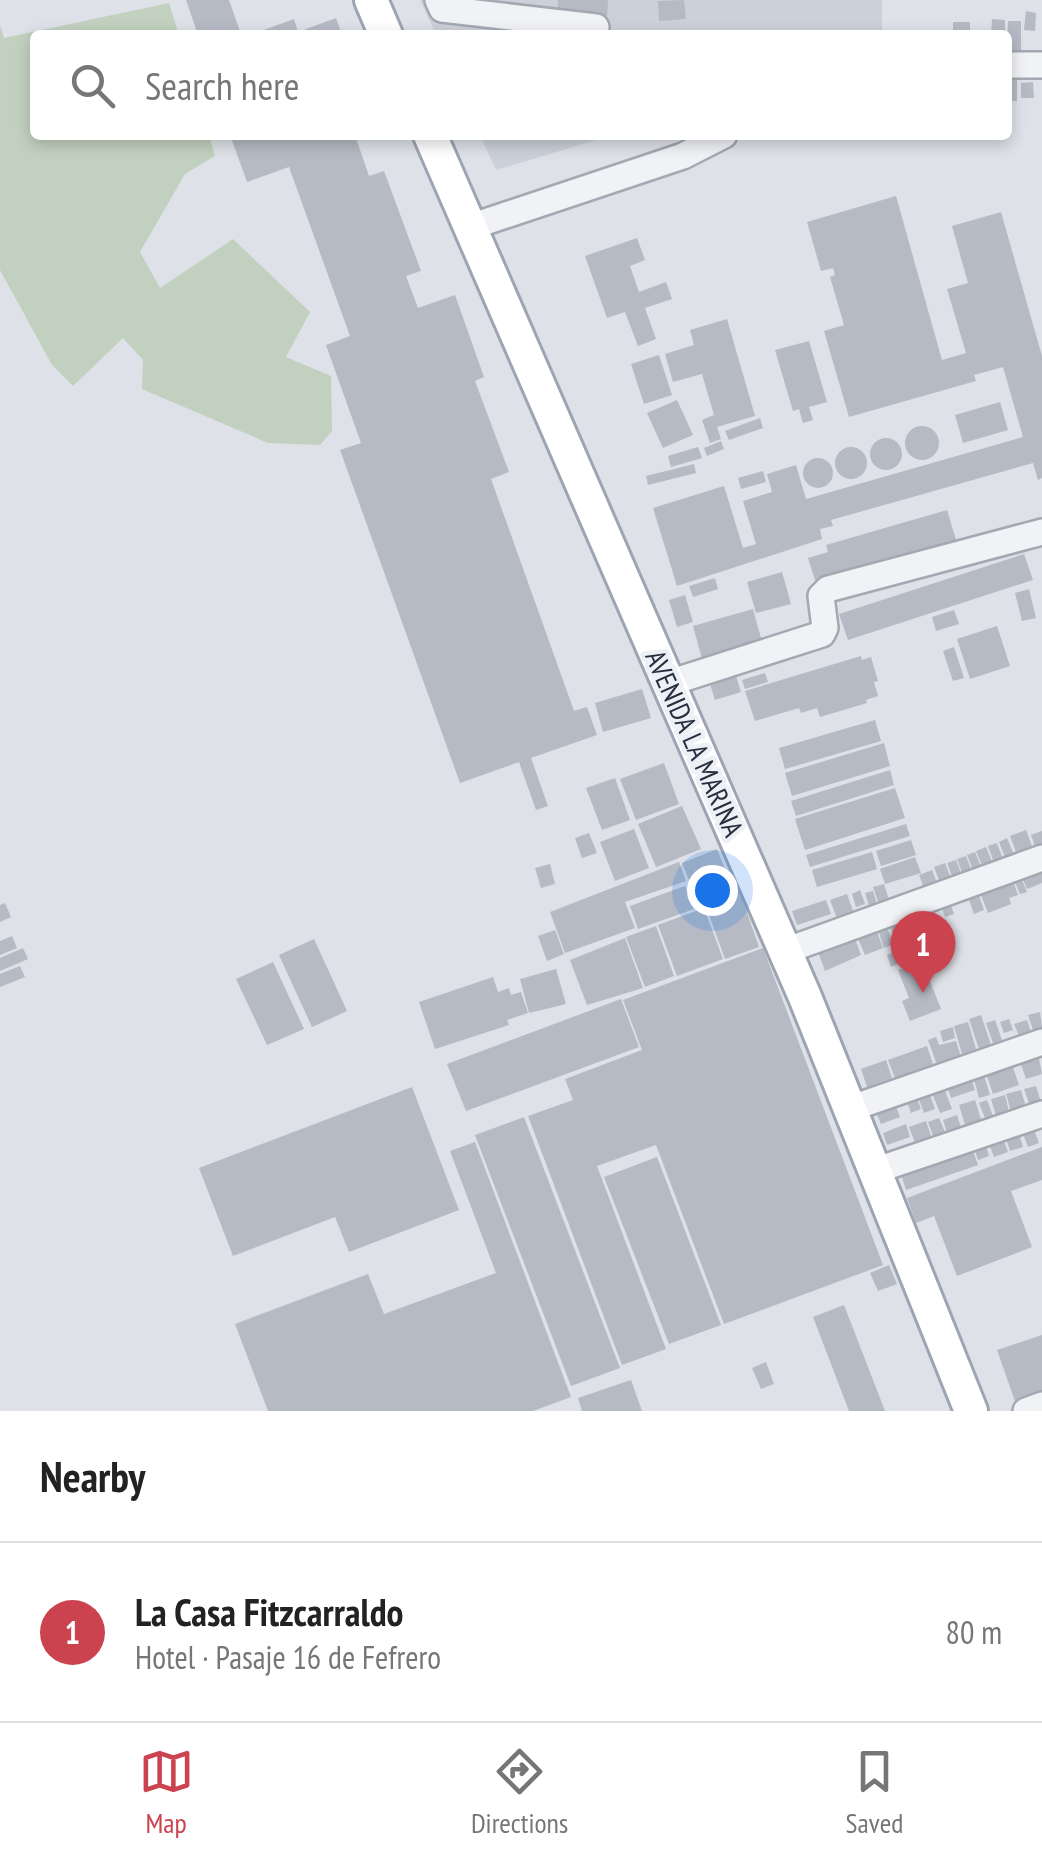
<!DOCTYPE html>
<meta charset="utf-8">
<style>
body{margin:0;font-family:"PT Sans Narrow",sans-serif;background:#f6f6f6;color:#222}
.you{position:absolute;left:712px;top:890px;width:35px;height:35px;margin:-25px;border:8px solid #fff;border-radius:50%;background:#1a73e8;box-shadow:0 0 0 15px #1a73e833}
.badge{display:grid;place-items:center;width:65px;height:65px;border-radius:50%;background:#cc4350;color:#fff;font-size:32px;font-weight:700}
.pin{position:absolute;translate:-50% -82px;filter:drop-shadow(0 2px 5px #0008)}
.pin::after{content:'';position:absolute;top:52px;width:35px;height:30px;background:inherit;clip-path:polygon(0 0,100% 0,50% 100%)}
.list{margin:0;padding:0;list-style:none}
h2{display:flex;justify-content:space-between;align-items:center;height:130px;margin:0;padding:0 40px;font-size:42px}
h2 small{font-size:32px;font-weight:400;color:#767676}
.list li{display:grid;grid-template-columns:65px 1fr auto;gap:30px;align-items:center;box-sizing:border-box;height:180px;padding:0 40px;border-top:2px solid #e0e0e0}
.list b{display:block;font-size:38px;white-space:nowrap}
.list p{margin:0;font-size:32px;white-space:nowrap;color:#767676}
.list em{font-size:32px;font-style:normal;color:#767676}
.icon{flex:none;width:55px;height:55px;fill:none;stroke:currentColor;stroke-width:2;stroke-linecap:round;stroke-linejoin:round}
.map{position:relative;flex:none;width:1042px;height:1411px;overflow:hidden}
.search{position:absolute;background:#fff;box-shadow:0 5px 15px #0003;left:30px;right:30px;top:30px;height:110px;display:flex;align-items:center;gap:25px;box-sizing:border-box;padding:0 35px;border-radius:10px;color:#767676;font-size:38px}
.sheet{height:310px;background:#fff}
nav{display:flex;justify-content:space-around;align-items:center;box-sizing:border-box;height:140px;border-top:2px solid #e0e0e0;background:#fff;font-size:28px;color:#767676}
nav a{display:grid;justify-items:center;gap:5px}
nav .on{color:#cc4350}
.map>svg:first-child{display:block}
</style>
<div class="map">
<svg width="1042" height="1411" viewBox="0 0 1042 1411">
<rect width="100%" height="100%" fill="#dee1e7"/>
<!-- built -->
<g fill="#ccd0d9">
<polygon points="420,0 882,0 882,35 436,35"/>
<polygon points="480,135 613,135 496,170"/>
</g>
<!-- green -->
<polygon fill="#c2d1bf" points="169,3 179,35 35,35 35,135 209,135 215,156 185,174 140,252 160,288 233,239 310,312 286,357 331,376 332,431 320,445 268,443 142,389 143,360 123,338 73,386 52,365 0,270 0,25 4,38"/>
<!-- building -->
<g fill="#b5bac4">
<polygon points="186,0 229,0 241,34 198,35"/>
<polygon points="558,0 608,0 607,18 558,15"/>
<polygon points="684,0 686,19 659,21 658,1"/>
<polygon points="1026,11 1036,13 1035,31 1024,30"/>
<polygon points="336,18 342,35 250,35 294,19 298,32"/>
<polygon points="992,19 1005,20 1005,35 991,35"/>
<polygon points="1008,21 1021,21 1021,52 1007,51"/>
<rect x="953" y="22" width="17" height="13"/>
<rect x="1007" y="73" width="10" height="28"/>
<polygon points="1033,82 1034,98 1021,98 1021,83"/>
<polygon points="230,135 355,135 369,176 384,171 421,271 406,276 418,308 455,295 484,377 475,381 509,472 491,479 574,711 587,707 597,735 531,758 548,806 536,810 519,762 460,783 340,450 361,443 326,345 350,336 289,167 247,182"/>
<polygon points="896,196 942,360 966,353 947,289 968,283 952,226 1001,212 1042,356 1042,478 1038,480 1033,463 831,520 833,526 820,529 822,539 677,586 653,508 724,486 743,548 756,544 743,501 772,492 767,474 796,465 806,499 1023,437 1003,367 974,375 976,381 849,417 824,331 844,325 830,277 835,275 833,268 821,271 807,222"/>
<polygon points="637,238 645,260 630,266 639,292 666,282 672,299 645,308 656,339 638,346 625,312 607,318 585,256"/>
<polygon points="727,319 755,416 717,427 721,439 710,443 702,420 714,415 702,374 673,382 665,354 694,345 690,330"/>
<polygon points="809,341 827,402 809,407 813,420 803,423 799,409 793,411 775,350"/>
<polygon points="659,355 672,395 644,404 631,364"/>
<polygon points="677,400 693,435 663,448 647,413"/>
<polygon points="1000,402 1008,430 963,443 955,415"/>
<polygon points="760,418 763,428 729,440 725,431"/>
<circle cx="922" cy="443" r="17"/>
<circle cx="886" cy="454" r="16"/>
<polygon points="721,441 724,449 707,456 704,448"/>
<circle cx="851" cy="463" r="16"/>
<polygon points="698,447 702,458 671,467 668,456"/>
<circle cx="818" cy="473" r="15"/>
<polygon points="694,464 696,473 648,485 646,476"/>
<polygon points="763,471 766,482 741,489 738,478"/>
<polygon points="947,510 956,540 815,580 808,558 828,552 826,545"/>
<polygon points="1024,554 1033,580 848,640 839,614"/>
<polygon points="782,572 791,604 756,613 747,582"/>
<polygon points="715,578 718,589 693,597 689,586"/>
<polygon points="1029,589 1036,618 1022,621 1015,593"/>
<polygon points="685,595 693,622 677,627 669,600"/>
<polygon points="753,609 764,649 704,666 693,626"/>
<polygon points="954,610 959,624 936,631 932,617"/>
<polygon points="997,626 1010,666 970,679 957,639"/>
<polygon points="954,647 964,678 953,681 943,651"/>
<polygon points="861,656 862,660 871,657 878,681 874,682 878,696 866,700 867,703 820,717 817,708 801,713 799,708 755,721 745,691"/>
<polygon points="765,673 768,682 745,689 742,680"/>
<polygon points="736,676 741,692 715,700 710,684"/>
<polygon points="642,689 651,718 603,732 595,703"/>
<polygon points="875,720 881,741 785,769 779,748"/>
<polygon points="884,743 890,766 792,796 785,773"/>
<polygon points="664,763 679,804 636,820 620,779"/>
<polygon points="890,770 894,785 796,816 791,801"/>
<polygon points="615,778 630,820 602,830 586,788"/>
<polygon points="895,788 905,818 805,850 795,819"/>
<polygon points="682,806 701,849 656,867 638,824"/>
<polygon points="906,824 910,836 810,867 806,855"/>
<polygon points="634,829 649,868 615,881 600,842"/>
<polygon points="1026,830 1036,857 1020,863 1010,836"/>
<polygon points="1042,831 1042,854 1038,855 1031,835"/>
<polygon points="589,833 597,853 582,858 575,838"/>
<polygon points="1007,838 1018,864 1009,867 999,842"/>
<polygon points="911,840 916,855 881,866 876,851"/>
<polygon points="997,843 1006,868 997,871 988,846"/>
<polygon points="986,847 996,871 986,875 976,851"/>
<polygon points="717,849 733,889 698,902 682,863"/>
<polygon points="872,852 877,869 817,887 812,870"/>
<polygon points="975,852 985,876 977,880 967,855"/>
<polygon points="966,856 975,880 966,883 957,859"/>
<polygon points="915,857 921,873 885,884 880,869"/>
<polygon points="956,860 965,883 956,887 947,863"/>
<polygon points="679,862 686,881 625,902 635,928 565,953 550,912"/>
<polygon points="945,863 953,884 942,888 934,867"/>
<polygon points="550,864 555,884 541,888 535,868"/>
<polygon points="1042,866 1042,883 1027,889 1021,875"/>
<polygon points="932,870 941,893 928,898 919,875"/>
<polygon points="1020,875 1027,892 1020,894 1013,877"/>
<polygon points="1012,878 1018,895 1009,898 1011,904 988,913 979,890"/>
<polygon points="884,884 892,910 882,914 873,887"/>
<polygon points="685,886 694,909 638,929 630,906"/>
<polygon points="739,890 759,947 725,959 704,901"/>
<polygon points="860,890 865,904 856,907 852,894"/>
<polygon points="873,891 880,914 872,916 865,893"/>
<polygon points="978,893 984,910 974,914 968,897"/>
<polygon points="847,894 857,922 840,927 830,900"/>
<polygon points="826,900 831,914 797,925 792,911"/>
<polygon points="949,900 954,914 945,917 940,902"/>
<polygon points="5,903 11,917 0,922 0,905"/>
<polygon points="704,908 723,959 677,976 658,925"/>
<polygon points="929,908 934,923 925,926 920,911"/>
<polygon points="918,911 926,930 915,934 908,915"/>
<polygon points="905,919 913,939 897,945 890,925"/>
<polygon points="656,926 674,976 645,987 626,937"/>
<polygon points="887,927 893,945 884,948 878,930"/>
<polygon points="876,929 883,948 865,955 856,934"/>
<polygon points="555,930 564,954 547,961 538,936"/>
<polygon points="12,936 17,948 0,955 0,941"/>
<polygon points="854,936 861,955 825,971 816,946"/>
<polygon points="625,938 643,988 587,1005 570,960"/>
<polygon points="314,939 347,1011 312,1027 279,955"/>
<polygon points="912,945 916,957 891,967 887,955"/>
<polygon points="23,948 28,959 0,971 0,958"/>
<polygon points="763,948 883,1265 724,1324 656,1145 597,1166 666,1349 622,1365 528,1116 573,1100 565,1079 642,1050 623,1000"/>
<polygon points="922,961 941,1009 910,1021 902,1001 909,998 898,970"/>
<polygon points="273,962 304,1029 267,1045 236,979"/>
<polygon points="20,966 25,977 0,987 0,974"/>
<polygon points="556,969 566,1004 529,1013 520,979"/>
<polygon points="493,977 498,992 509,988 511,995 521,992 528,1013 507,1020 509,1025 435,1049 419,1002"/>
<polygon points="621,999 639,1047 466,1111 447,1064"/>
<polygon points="1040,1012 1042,1027 1033,1030 1028,1015"/>
<polygon points="981,1015 991,1045 979,1049 969,1019"/>
<polygon points="1009,1019 1013,1030 1004,1033 1000,1022"/>
<polygon points="995,1020 1003,1043 994,1046 986,1023"/>
<polygon points="1027,1020 1031,1032 1019,1036 1014,1024"/>
<polygon points="968,1022 976,1049 962,1054 954,1026"/>
<polygon points="953,1027 955,1038 943,1042 940,1031"/>
<polygon points="936,1037 939,1045 956,1041 961,1057 937,1065 928,1040"/>
<polygon points="927,1046 933,1064 895,1078 888,1060"/>
<polygon points="1037,1049 1042,1074 1026,1079 1018,1055"/>
<polygon points="1010,1059 1019,1085 993,1094 984,1067"/>
<polygon points="886,1060 892,1078 867,1087 861,1069"/>
<polygon points="982,1069 990,1095 979,1098 972,1072"/>
<polygon points="969,1072 975,1090 951,1098 945,1080"/>
<polygon points="941,1080 952,1109 940,1113 929,1085"/>
<polygon points="1036,1086 1042,1106 1031,1109 1024,1089"/>
<polygon points="412,1087 459,1210 349,1252 335,1217 233,1256 199,1168"/>
<polygon points="927,1087 935,1109 924,1113 916,1091"/>
<polygon points="1021,1090 1027,1111 1012,1115 1006,1094"/>
<polygon points="915,1093 921,1109 911,1113 905,1096"/>
<polygon points="1005,1095 1010,1116 997,1119 991,1099"/>
<polygon points="893,1099 900,1117 881,1124 876,1112"/>
<polygon points="975,1100 983,1126 967,1131 959,1105"/>
<polygon points="987,1100 995,1121 987,1123 979,1103"/>
<polygon points="957,1115 962,1131 948,1136 943,1120"/>
<polygon points="524,1117 620,1368 571,1386 475,1135"/>
<polygon points="939,1118 947,1137 935,1141 928,1122"/>
<polygon points="926,1121 933,1142 917,1148 909,1127"/>
<polygon points="1031,1122 1039,1143 1028,1147 1020,1126"/>
<polygon points="906,1124 910,1137 887,1145 883,1133"/>
<polygon points="1017,1127 1023,1147 1010,1151 1004,1132"/>
<polygon points="1001,1133 1008,1152 994,1157 987,1138"/>
<polygon points="969,1140 978,1165 906,1190 898,1165"/>
<polygon points="475,1142 571,1397 533,1411 268,1411 235,1324 368,1274 384,1314 496,1273 450,1151"/>
<polygon points="985,1143 989,1156 978,1160 974,1147"/>
<polygon points="1042,1147 1042,1180 1011,1191 1032,1247 957,1276 934,1216 916,1223 907,1198"/>
<polygon points="657,1157 721,1325 669,1344 604,1177"/>
<polygon points="889,1265 897,1284 878,1291 870,1273"/>
<polygon points="844,1305 885,1411 849,1411 813,1317"/>
<polygon points="1042,1335 1042,1399 1017,1407 997,1350"/>
<polygon points="766,1362 774,1384 761,1389 752,1368"/>
<polygon points="631,1380 642,1411 582,1411 578,1398"/>
</g>
<g fill="none" stroke-linecap="round" stroke-linejoin="round">
<defs>
<g id="minor">
<polyline points="438,0 442,9 596,27"/>
<polyline points="1007,65 1042,65"/>
<polyline points="470,227 683,156 724,135"/>
<polyline points="669,683 822,634 825,628 821,596 828,589 1042,532"/>
<polyline points="785,951 1042,858"/>
<polyline points="852,1108 1042,1042"/>
<polyline points="877,1170 1042,1114"/>
<polyline points="1026,1411 1042,1405"/>
</g>
<g id="major">
<polyline points="371,0 386,35"/>
<polyline points="430,135 805,997 971,1411"/>
</g>
</defs>
<!-- minor casing -->
<use href="#minor" stroke="#a3a8b1" stroke-width="30"/>
<!-- major casing -->
<use href="#major" stroke="#9da4b3" stroke-width="38"/>
<!-- minor -->
<use href="#minor" stroke="#f0f2f6" stroke-width="25"/>
<!-- major -->
<use href="#major" stroke="#fff" stroke-width="32"/>
</g>
<g text-anchor="middle" dominant-baseline="central" stroke-width="9" stroke-linejoin="round" paint-order="stroke">
<!-- street labels -->
<g font-size="28" fill="#272e3e" stroke="#edf0f5">
<text transform="translate(695 743) rotate(66)">AVENIDA LA MARINA</text>
</g>
</g>
</svg>
<div class="you"></div>
<div class="pin badge" style="left:923px;top:993px">1</div>
<div class="search"><svg class="icon" aria-label="search" viewBox="0 0 24 24"><circle cx="10" cy="10" r="6"/><path d="M15 15l6 6"/></svg>Search here</div>
</div>
<section class="sheet">
<h2>Nearby<small></small></h2>
<ul class="list">
<li><span class="badge">1</span><div><b>La Casa Fitzcarraldo</b><p>Hotel · Pasaje 16 de Fefrero</p></div><em>80 m</em></li>
</ul>
</section>
<nav>
<a class="on"><svg class="icon" aria-label="map" viewBox="0 0 24 24"><path d="M3 6l6-2 6 2 6-2v14l-6 2-6-2-6 2zM9 4v14M15 6v14"/></svg>Map</a>
<a><svg class="icon" aria-label="directions" viewBox="0 0 24 24"><path d="M12 3l9 9-9 9-9-9zM9 14v-3h6M13 9l2 2-2 2"/></svg>Directions</a>
<a><svg class="icon" aria-label="saved" viewBox="0 0 24 24"><path d="M7 4h10v16l-5-4-5 4z"/></svg>Saved</a>
</nav>
